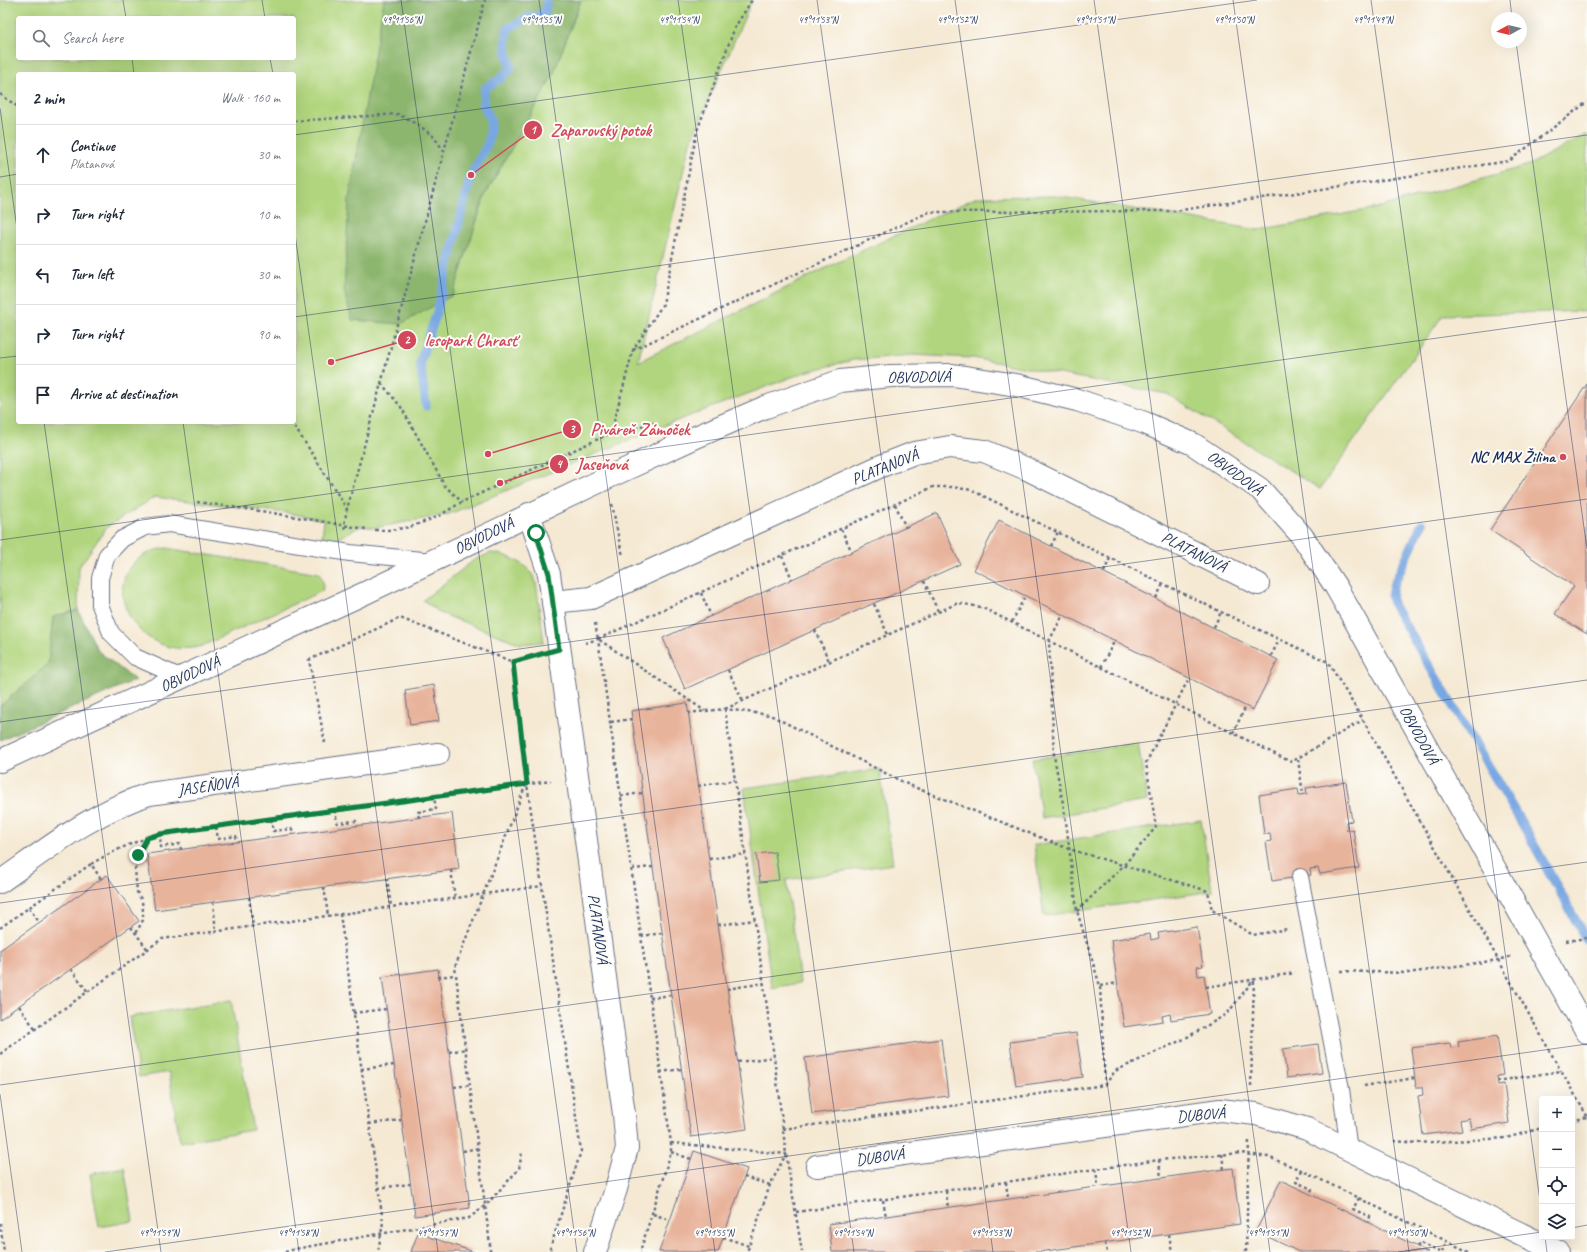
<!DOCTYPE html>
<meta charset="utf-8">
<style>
body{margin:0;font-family:Caveat,sans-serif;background:#f6f6f7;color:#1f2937}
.controls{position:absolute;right:12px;bottom:12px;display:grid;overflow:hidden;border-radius:4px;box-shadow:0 4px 16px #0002}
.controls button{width:36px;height:36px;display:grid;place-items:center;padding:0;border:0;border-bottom:1px solid #e0e1e3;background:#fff;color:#1f2937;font:20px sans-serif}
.compass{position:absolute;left:1491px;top:12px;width:36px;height:36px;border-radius:50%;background:#fff;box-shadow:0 4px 16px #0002;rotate:262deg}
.stop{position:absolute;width:12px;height:12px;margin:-9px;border:3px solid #0b8043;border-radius:50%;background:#fff}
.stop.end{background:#0b8043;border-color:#fff;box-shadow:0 1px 4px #0008}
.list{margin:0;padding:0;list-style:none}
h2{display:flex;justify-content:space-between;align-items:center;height:52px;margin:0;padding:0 16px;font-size:17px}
h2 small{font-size:13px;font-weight:400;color:#747a83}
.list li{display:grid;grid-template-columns:26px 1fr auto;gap:12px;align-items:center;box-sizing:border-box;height:60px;padding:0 16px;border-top:1px solid #e0e1e3}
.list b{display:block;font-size:15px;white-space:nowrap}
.list p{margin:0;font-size:13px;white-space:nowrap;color:#747a83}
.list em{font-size:13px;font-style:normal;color:#747a83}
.icon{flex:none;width:22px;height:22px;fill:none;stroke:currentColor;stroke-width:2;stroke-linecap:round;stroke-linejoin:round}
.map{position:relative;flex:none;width:1587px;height:1252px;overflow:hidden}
.search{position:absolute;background:#fff;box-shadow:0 4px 16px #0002;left:16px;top:16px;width:280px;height:44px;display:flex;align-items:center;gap:10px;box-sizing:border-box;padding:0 14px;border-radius:4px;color:#747a83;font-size:15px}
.panel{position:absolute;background:#fff;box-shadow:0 4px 16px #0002;left:16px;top:72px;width:280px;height:352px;border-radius:4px}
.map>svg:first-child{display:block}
</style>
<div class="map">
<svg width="1587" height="1252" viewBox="0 0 1587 1252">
<rect width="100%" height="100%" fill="#fdfcf7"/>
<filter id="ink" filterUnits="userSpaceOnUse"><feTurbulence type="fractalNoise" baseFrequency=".025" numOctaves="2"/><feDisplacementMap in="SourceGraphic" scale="8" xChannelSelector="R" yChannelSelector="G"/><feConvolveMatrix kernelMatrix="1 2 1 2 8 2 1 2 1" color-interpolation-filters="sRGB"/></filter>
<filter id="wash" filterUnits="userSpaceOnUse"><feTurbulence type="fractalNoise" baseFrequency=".012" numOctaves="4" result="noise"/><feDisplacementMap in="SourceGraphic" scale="16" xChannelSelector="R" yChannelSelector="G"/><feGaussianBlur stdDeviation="0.9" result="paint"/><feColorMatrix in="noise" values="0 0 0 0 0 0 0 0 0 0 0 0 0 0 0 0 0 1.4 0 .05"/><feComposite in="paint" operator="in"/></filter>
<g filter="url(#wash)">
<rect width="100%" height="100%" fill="#f5e9d3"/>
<!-- green -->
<g fill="#b1d57e" stroke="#66826e" fill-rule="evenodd">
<path d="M0,0H533L453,294L485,195L552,77L581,0H752L690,143L638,362L834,264L977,197L1056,196L1258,230L1377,208L1529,165L1587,134V311L1443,315L1320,489L1167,394L973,358L912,355L853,360L805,372L671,423L449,514L374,528L361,526L321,547L324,520L288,513L155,497L107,527L79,567L78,610L59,615L81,653L0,721ZM18,18H294V58H18ZM18,74H294V422H18Z"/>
<path d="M166,548L319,573C323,579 324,584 322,591L202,646C129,666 85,561 166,548Z"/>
<path d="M491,553C510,555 529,564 536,582L544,642L521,644L440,613L423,600L474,560Z"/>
<polygon points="1138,743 1147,801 1042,818 1032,759"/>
<polygon points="880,769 893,864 786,880 800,983 772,988 744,788"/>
<polygon points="1201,820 1212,891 1044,916 1034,845"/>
<polygon points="231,1000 253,1130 180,1142 169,1072 139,1077 129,1017"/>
<polygon points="124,1167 133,1221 99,1227 90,1174"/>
</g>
<!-- forest -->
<g fill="#8cb66d" stroke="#547266">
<polygon points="384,0 581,0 552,77 485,195 453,295 401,324 352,320 344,291 349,199"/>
<polygon points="78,610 98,651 135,680 0,740 0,706 48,664 53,617"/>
</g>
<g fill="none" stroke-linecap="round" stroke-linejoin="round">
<!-- stream -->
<g stroke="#79a7e2" stroke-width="9">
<polyline points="426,406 420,362 436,315 471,175 488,143 491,121 483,104 485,88 500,79 511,68 506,49 507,29 525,19 545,13 547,0"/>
<polyline points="1422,524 1393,586 1391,597 1394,606 1527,832 1587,941"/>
</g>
</g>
<g id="blocks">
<!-- building -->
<g fill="#e8b39b">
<polygon points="1587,384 1587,634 1555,614 1574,586 1490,530"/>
<polygon points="937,513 960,564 685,689 663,638"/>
<polygon points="999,520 1278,660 1253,710 974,570"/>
<polygon points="434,685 439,721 410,725 405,690"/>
<polygon points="687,703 747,1129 691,1137 631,711"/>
<polygon points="1346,782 1352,821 1346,822 1347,830 1353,829 1359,868 1320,874 1318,868 1310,869 1311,875 1272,881 1266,842 1271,841 1270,833 1264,834 1259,795 1298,789 1299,795 1307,794 1306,788"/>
<polygon points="452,813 459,869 155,910 147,854"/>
<polygon points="775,852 779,880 760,882 756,854"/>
<polygon points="107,875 139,921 0,1019 0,950"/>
<polygon points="1197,927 1203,966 1197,967 1198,976 1204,975 1210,1014 1171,1020 1170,1014 1162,1016 1163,1021 1124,1027 1111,940 1150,934 1151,940 1159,938 1158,933"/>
<polygon points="438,969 470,1208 415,1216 382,977"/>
<polygon points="1076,1033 1083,1077 1016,1086 1010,1042"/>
<polygon points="1497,1036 1503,1075 1497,1076 1498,1085 1504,1084 1509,1123 1471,1129 1469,1118 1460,1120 1462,1130 1423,1135 1418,1096 1423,1095 1422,1087 1416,1087 1411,1048 1450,1043 1451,1048 1459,1047 1458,1042"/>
<polygon points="941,1039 948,1096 812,1114 805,1058"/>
<polygon points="1318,1044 1322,1073 1287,1078 1283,1049"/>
<polygon points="694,1151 747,1169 718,1252 659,1252"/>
<polygon points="1233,1168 1240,1224 1038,1252 832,1252 829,1224"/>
<polygon points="1281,1180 1310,1194 1428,1252 1299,1252 1256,1231"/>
<polygon points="418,1233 474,1252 411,1252"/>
</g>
</g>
</g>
<g filter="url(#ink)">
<use href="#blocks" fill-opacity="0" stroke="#677087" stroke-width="1"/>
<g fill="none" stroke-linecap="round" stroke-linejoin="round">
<defs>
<g id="service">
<polyline points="182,678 135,657 111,633 100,605 100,578 107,555 122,539 145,527 169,524 350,553 432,561"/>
<polyline points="1300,877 1341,1089 1349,1151"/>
</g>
<g id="minor">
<polyline points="529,514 549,574 553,602 624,1114 627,1148 616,1189 595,1252"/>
<polyline points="553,602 591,598 881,466 914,453 950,447 984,451 1027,469 1258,584"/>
<polyline points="0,761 363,594 611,476 696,437 763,408 840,381 891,376 953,375 1016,385 1077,400 1145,423 1193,444 1260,489 1302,536 1336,587 1587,1032"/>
<path d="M0,882C47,849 93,812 149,794L438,754"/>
<polyline points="817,1166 1220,1110 1256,1114 1307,1129 1558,1252"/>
</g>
</defs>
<!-- service casing -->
<use href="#service" stroke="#677087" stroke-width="18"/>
<!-- minor casing -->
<use href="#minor" stroke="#677087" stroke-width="24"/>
<!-- path -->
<g stroke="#677087" stroke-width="2.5" stroke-dasharray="3 3" stroke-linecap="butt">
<polyline points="0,94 18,107"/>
<polyline points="294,121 398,114 420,126 434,137 444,151"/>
<polyline points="633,350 929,212 1175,211 1509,161 1587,102"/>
<polyline points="381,383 401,407 445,486 462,502"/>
<polyline points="291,422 308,447 347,509"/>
<polyline points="611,433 633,350 663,304 697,131 735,27 752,0"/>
<polyline points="197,502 267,512 366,529"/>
<polyline points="612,504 620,545 623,555"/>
<polyline points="895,504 906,528"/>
<polyline points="345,529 344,525 347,509 485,0"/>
<polyline points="841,529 852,552"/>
<polyline points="375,530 392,530 410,527 437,517 462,502 611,433 654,423"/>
<polyline points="1051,546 1058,532"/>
<polyline points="782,556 792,579"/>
<polyline points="1104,572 1110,558"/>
<polyline points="924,581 938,611"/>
<polyline points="701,593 711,616"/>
<polyline points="1156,598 1163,584"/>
<polyline points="874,604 888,635"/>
<polyline points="1012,622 1025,596"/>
<polyline points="595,623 598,639 705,711"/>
<polyline points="1214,627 1221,612"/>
<polyline points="815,630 829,661"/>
<polyline points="598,639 933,487 952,487 971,490 1221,612 1328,662 1363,720 1561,1071"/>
<polyline points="585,643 598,639 671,1143 671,1152 640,1252"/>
<polyline points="1271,656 1279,640"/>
<polyline points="513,662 534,656"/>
<polyline points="1101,667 1115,640"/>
<polyline points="728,670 743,701"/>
<polyline points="725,709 958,603 981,607 1291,762 1363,720"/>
<polyline points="725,709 774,1057 786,1154 802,1252"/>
<polyline points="688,713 725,709 770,715 909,785 1069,849 1208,891 1212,910 1253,935 1287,929"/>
<polyline points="611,722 632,719"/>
<polyline points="1233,733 1246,706"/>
<polyline points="325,743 309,660 400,618 513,662 527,784 581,1151 549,1252"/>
<polyline points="1298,759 1303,795"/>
<polyline points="698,786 735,780"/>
<polyline points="621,796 642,793"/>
<polyline points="335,810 337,823 356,821 357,826"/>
<polyline points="419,818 418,812 436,809 434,797"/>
<polyline points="271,819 273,831 292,829 292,835"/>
<polyline points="216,827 218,839 236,836 237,842"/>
<polyline points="181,850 180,844 161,847 160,834 551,781"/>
<polyline points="709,859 745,854"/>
<path d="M91,864C113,851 135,841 160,834"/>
<polyline points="632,869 653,867"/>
<polyline points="451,870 455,898"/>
<polyline points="387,878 391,907"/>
<polyline points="324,887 328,916"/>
<polyline points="249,897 253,927"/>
<polyline points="213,902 216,932"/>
<polyline points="29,908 39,922"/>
<polyline points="1077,911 1124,865 1156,827 1146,763 1189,678"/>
<polyline points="340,914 383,1222 378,1252"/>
<polyline points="718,925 755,920"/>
<polyline points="131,927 148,950"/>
<polyline points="0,928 91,864 101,879"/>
<polyline points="136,933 143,920 143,911 142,901 137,892 135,869 138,855 147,838"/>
<polyline points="641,936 663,933"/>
<polyline points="1566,941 1587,938"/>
<polyline points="71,969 88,992"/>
<polyline points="1341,971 1408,973 1498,960 1513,956"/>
<polyline points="438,977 455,975"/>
<polyline points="1100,986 1118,983"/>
<polyline points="1206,987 1295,973"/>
<polyline points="727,989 764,983"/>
<polyline points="650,998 671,995"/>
<polyline points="19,1006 35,1029"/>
<polyline points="353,1013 386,1009"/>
<polyline points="449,1052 466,1049"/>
<polyline points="0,1054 162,939 542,886"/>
<polyline points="738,1062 774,1057"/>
<polyline points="361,1069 394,1065"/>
<polyline points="660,1072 682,1069"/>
<polyline points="1497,1081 1561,1071 1587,1116"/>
<polyline points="1105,1085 1115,1071 1184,1039 1227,1014 1254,979"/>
<polyline points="1251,1086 1254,979"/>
<polyline points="1364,1086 1415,1078"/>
<polyline points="454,1087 470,1085"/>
<polyline points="1572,1121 1587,1117"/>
<polyline points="369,1124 401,1120"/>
<polyline points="783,1129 1105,1085 1100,986 1077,911 1065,814 1054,756 1049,641 1063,615"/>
<polyline points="1394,1141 1417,1143 1506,1138 1542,1128"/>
<polyline points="671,1143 786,1154 770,1185 747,1252"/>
<polyline points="463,1151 479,1148"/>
<polyline points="671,1152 691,1159"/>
<polyline points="1222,1154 1224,1170"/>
<polyline points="1159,1160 1161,1178"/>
<polyline points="1096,1169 1098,1187"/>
<polyline points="1301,1170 1296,1182 1312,1189 1310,1194"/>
<polyline points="744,1177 770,1185"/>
<polyline points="1006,1182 1008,1199"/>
<polyline points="378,1188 410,1184"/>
<polyline points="946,1191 948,1208"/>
<polyline points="1359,1198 1353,1209 1370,1217 1368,1222"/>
<polyline points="883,1200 886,1217"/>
<polyline points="796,1212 1159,1160 1241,1153 1268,1157 1301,1170 1469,1252"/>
<polyline points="653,1214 670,1220"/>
<polyline points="0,1223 4,1252"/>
<polyline points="1169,1234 1172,1252"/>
<polyline points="723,1237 749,1246"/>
<polyline points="1105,1243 1107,1252"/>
<polyline points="1417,1247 1420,1243 1440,1252"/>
<polyline points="285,1252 295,1249 469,1218 486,1205 519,1169 522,1152"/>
<polyline points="490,1252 490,1245 455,967 526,784"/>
<polyline points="1246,1252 1249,1139"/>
<polyline points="1442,1252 1447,1241"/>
</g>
<!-- service -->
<use href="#service" stroke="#fff" stroke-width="16"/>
<!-- minor -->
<use href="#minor" stroke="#fff" stroke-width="22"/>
</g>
</g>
<g fill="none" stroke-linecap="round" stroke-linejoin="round" filter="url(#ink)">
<!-- route -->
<polyline stroke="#0b8043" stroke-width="5" points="138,855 147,838 160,834 527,784 513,662 559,649 549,574 536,533"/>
</g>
<!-- ticks -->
<path fill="none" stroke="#1b2f5e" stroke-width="1" stroke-opacity="0.45" d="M123,0L126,18M262,0L265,18M401,0L577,1252M539,0L715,1252M678,0L854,1252M817,0L993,1252M955,0L1131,1252M1094,0L1270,1252M1233,0L1409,1252M1371,0L1542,1215M1510,0L1512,18M1516,42L1587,549M132,58L134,74M270,58L273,74M0,108L18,236M294,135L1257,0M0,177L18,174M294,227L438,1252M294,317L1587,135M0,358L18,356M44,422L161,1252M183,422L299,1252M0,540L1587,317M0,722L1587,499M0,903L1587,680M0,1085L1587,862M0,1094L22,1252M1572,1228L1587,1225M1545,1237L1547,1252M105,1252L1587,1044M1398,1252L1542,1232"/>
<!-- markers -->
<circle fill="#d1495b" stroke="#fdfcf7" stroke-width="1.5" cx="1563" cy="457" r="4"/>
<g text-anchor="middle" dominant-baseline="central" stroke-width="4" stroke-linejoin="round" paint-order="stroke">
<!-- street labels -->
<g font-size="16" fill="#1b2f5e" stroke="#fdfcf7">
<text transform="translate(919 377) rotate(-1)">OBVODOVÁ</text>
<text transform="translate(885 467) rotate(-22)">PLATANOVÁ</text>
<text transform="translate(1235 473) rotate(36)">OBVODOVÁ</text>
<text transform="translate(484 536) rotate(-26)">OBVODOVÁ</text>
<text transform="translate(1194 552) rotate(27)">PLATANOVÁ</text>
<text transform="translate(190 674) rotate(-25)">OBVODOVÁ</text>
<text transform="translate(1419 735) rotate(61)">OBVODOVÁ</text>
<text transform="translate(208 786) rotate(-8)">JASEŇOVÁ</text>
<text transform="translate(598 929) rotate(82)">PLATANOVÁ</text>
<text transform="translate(1201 1115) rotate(-5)">DUBOVÁ</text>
<text transform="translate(880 1157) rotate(-8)">DUBOVÁ</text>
</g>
<!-- poi labels -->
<g font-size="16" font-weight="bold" fill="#1b2f5e" stroke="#fdfcf7" text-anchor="end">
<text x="1555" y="457">NC MAX Žilina</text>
</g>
</g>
<g font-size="10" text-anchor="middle" fill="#1b2f5e" stroke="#fdfcf7" stroke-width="4" stroke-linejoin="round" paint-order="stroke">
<text x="402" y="23">49°11'56"N</text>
<text x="541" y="23">49°11'55"N</text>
<text x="679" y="23">49°11'54"N</text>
<text x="818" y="23">49°11'53"N</text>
<text x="957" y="23">49°11'52"N</text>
<text x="1095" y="23">49°11'51"N</text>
<text x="1234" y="23">49°11'50"N</text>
<text x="1373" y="23">49°11'49"N</text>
<text x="159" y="1236">49°11'59"N</text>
<text x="298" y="1236">49°11'58"N</text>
<text x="437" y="1236">49°11'57"N</text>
<text x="575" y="1236">49°11'56"N</text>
<text x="714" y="1236">49°11'55"N</text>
<text x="853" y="1236">49°11'54"N</text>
<text x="991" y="1236">49°11'53"N</text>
<text x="1130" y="1236">49°11'52"N</text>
<text x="1268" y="1236">49°11'51"N</text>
<text x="1407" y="1236">49°11'50"N</text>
</g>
<!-- callouts -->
<path fill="none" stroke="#d1495b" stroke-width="1.5" d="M471 175L533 130M331 362L407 340M488 454L572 429M500 483L559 464"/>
<g fill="#d1495b" stroke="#fdfcf7" stroke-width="1.5">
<circle cx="471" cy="175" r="4"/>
<circle cx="331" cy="362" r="4"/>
<circle cx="488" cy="454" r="4"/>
<circle cx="500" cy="483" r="4"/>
<circle cx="533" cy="130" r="10"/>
<circle cx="407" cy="340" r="10"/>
<circle cx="572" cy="429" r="10"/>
<circle cx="559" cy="464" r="10"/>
</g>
<g font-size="12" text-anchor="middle" font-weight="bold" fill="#fff">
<text x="533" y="134">1</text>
<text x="407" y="344">2</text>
<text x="572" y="433">3</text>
<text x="559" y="468">4</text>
</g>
<g font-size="17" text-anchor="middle" font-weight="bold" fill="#d1495b" stroke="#fdfcf7" stroke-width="4" stroke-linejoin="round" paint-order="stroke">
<text x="601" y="136">Zaparovský potok</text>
<text x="471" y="346">lesopark Chrasť</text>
<text x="640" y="435">Piváreň Zámoček</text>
<text x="602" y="470">Jaseňová</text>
</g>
</svg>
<div class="controls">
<button>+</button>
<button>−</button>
<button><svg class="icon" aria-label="locate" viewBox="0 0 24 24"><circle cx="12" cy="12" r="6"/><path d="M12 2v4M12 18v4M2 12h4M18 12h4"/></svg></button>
<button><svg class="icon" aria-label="layers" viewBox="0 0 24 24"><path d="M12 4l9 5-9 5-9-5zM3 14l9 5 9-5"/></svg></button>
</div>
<svg class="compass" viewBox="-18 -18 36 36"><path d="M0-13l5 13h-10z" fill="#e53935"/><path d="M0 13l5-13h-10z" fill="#747a83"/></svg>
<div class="stop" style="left:536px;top:533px"></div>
<div class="stop end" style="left:138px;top:855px"></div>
<div class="search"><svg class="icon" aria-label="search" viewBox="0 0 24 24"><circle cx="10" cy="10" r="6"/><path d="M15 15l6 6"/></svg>Search here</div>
<section class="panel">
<h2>2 min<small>Walk · 160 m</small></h2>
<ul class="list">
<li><svg class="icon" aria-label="ahead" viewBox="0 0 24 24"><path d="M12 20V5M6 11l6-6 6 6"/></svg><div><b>Continue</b><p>Platanová</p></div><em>30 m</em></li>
<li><svg class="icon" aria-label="right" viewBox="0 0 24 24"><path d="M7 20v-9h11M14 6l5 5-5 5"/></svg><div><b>Turn right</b></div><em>10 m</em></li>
<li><svg class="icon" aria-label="left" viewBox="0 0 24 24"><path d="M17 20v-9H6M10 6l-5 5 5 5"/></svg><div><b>Turn left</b></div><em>30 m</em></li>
<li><svg class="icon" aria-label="right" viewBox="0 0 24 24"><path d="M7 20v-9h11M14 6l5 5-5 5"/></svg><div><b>Turn right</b></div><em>90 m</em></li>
<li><svg class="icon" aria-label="arrive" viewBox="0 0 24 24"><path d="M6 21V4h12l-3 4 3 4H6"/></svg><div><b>Arrive at destination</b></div></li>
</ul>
</section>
</div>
